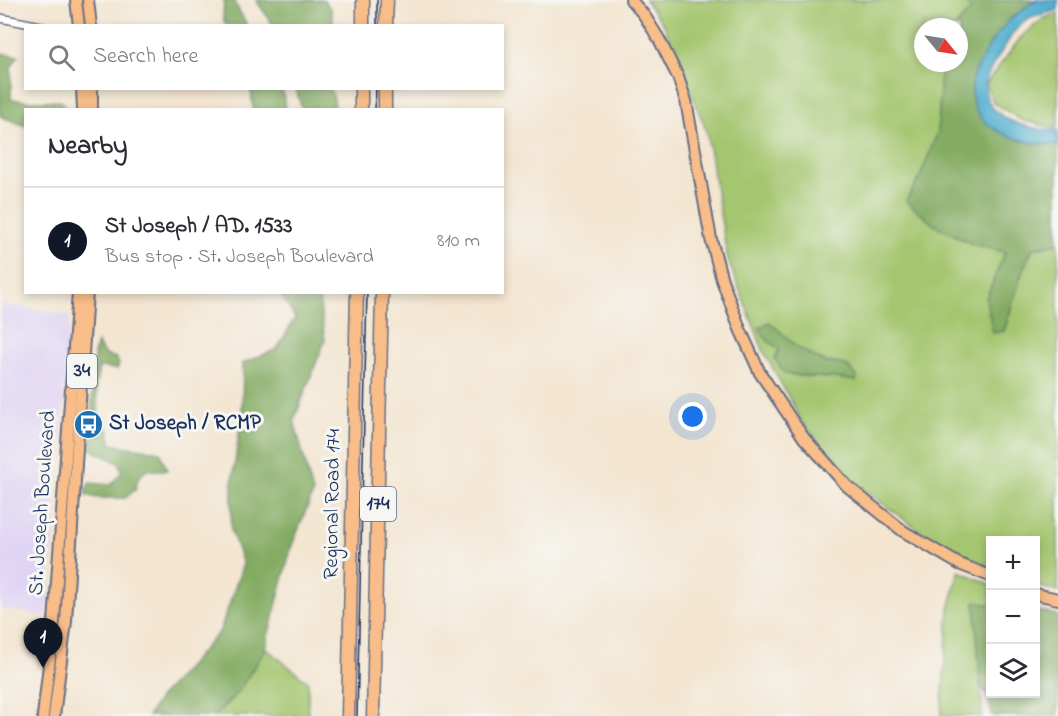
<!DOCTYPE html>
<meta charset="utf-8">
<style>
body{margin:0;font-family:"Indie Flower",sans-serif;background:#f7f7f7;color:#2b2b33}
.controls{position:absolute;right:18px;bottom:18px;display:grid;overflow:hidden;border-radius:0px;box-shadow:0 3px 9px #0003}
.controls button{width:54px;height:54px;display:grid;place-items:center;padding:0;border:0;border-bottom:2px solid #e1e1e2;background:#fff;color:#2b2b33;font:30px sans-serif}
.compass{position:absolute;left:914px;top:18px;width:54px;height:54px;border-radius:50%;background:#fff;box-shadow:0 3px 9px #0003;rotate:120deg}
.you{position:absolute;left:693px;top:417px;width:21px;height:21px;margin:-15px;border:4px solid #fff;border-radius:50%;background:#1a73e8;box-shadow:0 0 0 9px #1a73e833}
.badge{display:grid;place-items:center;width:39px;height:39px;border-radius:50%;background:#111827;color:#fff;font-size:20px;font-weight:700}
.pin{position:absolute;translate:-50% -50px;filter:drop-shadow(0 2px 3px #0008)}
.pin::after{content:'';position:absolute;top:32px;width:21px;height:18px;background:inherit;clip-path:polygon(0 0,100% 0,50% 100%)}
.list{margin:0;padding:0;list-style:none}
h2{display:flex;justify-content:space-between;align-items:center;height:78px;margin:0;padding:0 24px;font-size:26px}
h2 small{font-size:20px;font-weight:400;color:#7c7c81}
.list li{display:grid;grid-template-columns:39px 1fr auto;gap:18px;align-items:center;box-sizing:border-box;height:108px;padding:0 24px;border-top:2px solid #e1e1e2}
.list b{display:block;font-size:22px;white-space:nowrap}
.list p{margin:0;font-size:20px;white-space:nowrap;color:#7c7c81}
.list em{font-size:20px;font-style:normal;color:#7c7c81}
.icon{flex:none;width:33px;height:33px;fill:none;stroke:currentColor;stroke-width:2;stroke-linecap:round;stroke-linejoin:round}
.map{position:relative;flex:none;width:1058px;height:716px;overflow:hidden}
.search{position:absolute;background:#fff;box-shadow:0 3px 9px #0003;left:24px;top:24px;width:480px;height:66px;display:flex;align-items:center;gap:15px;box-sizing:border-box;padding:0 21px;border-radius:0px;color:#7c7c81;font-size:22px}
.panel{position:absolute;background:#fff;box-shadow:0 3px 9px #0003;left:24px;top:108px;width:480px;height:186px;border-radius:0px}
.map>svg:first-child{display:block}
</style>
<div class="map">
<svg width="1058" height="716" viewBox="0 0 1058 716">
<rect width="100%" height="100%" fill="#f6f6f2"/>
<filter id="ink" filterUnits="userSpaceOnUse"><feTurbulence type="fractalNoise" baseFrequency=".0167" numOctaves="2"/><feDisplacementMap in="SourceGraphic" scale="12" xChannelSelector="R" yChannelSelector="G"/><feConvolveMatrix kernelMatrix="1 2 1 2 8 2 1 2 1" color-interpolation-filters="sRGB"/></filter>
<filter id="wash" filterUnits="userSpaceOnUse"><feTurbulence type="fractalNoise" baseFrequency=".008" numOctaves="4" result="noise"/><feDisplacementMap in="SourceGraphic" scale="24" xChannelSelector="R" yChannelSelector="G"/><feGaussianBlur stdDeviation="1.35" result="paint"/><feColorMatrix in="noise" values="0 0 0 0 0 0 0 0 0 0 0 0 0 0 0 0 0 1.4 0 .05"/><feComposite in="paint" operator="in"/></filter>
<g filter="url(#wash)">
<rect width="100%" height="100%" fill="#f3e5d0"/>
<!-- built -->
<polygon fill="#e0d4f4" points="0,304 69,315 62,433 56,455 54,477 56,509 47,616 0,609"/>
<!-- green -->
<g fill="#a4c66f" stroke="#607a66" stroke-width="1.5" fill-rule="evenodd">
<path d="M645,0H962L972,9L955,27H923V63H941L939,131L920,177L906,201L972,244L1005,252L986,299L1004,331L1023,269L1033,248L1058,243V591L1048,589L1036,585V540H990V568L933,540L846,477L801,420L764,352L728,260L706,130L664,25ZM769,322C779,330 787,341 798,348C809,356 824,363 837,363L856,381L837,378L812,377L787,374L775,359L779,349L767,340L760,329Z"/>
<polygon points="1058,13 1058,126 1055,128 1021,120 994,103 986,84 1021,37 1043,19"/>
<polygon points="959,571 990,584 990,605 975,603 982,716 941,716 949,609"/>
<polygon points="257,641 308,682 308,716 205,716"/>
</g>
<!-- forest -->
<g fill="#83ab62" stroke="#4f6d60" stroke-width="1.5">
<polygon points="224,0 233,0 247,25 226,25 223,18"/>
<polygon points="256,0 324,0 331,10 334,25 273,25"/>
<polygon points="962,0 1036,0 1010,19 974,75 972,97 982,119 995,129 1022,141 1037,144 1058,145 1058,243 1033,248 1023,269 1004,331 993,333 986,299 1005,252 972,244 934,225 906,201 920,177 938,131 941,63 959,63 959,27 955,27 971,9"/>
<polygon points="0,53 18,56 11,67 11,99 29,101 61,101 66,106 58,109 26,110 25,126 0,116"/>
<polygon points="251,89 282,89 286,109 253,109"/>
<polygon points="296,89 330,89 334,99 335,109 302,109"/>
<polygon points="280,293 318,293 325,340 294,420 313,493 292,545 264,652 238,692 214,716 148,716 160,697 187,668 220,631 243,564 231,530 232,483 242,413 243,363 277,349 295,318"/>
<polygon points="769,322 780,331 798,348 826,363 846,365 857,376 856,381 837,378 812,377 787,374 782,370 775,359 779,349 767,340 759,328"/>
<polygon points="97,343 105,355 116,358 119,364 117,369 99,367 96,385 99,419 101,423 110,431 111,444 160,452 167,470 145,470 138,479 135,490 125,498 98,498 86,495 85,493 89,483 111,485 122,472 119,463 90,449 94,355"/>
<polygon points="975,602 990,605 990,694 1036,694 1036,611 1058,615 1058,716 993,716 992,715 988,698 980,684"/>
</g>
<!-- water -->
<path fill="#50aece" stroke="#366e96" stroke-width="1.5" d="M1036,0H1058V10C1048,13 1036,15 1027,20C1016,26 1010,39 1003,49C997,59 988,70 986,82C980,119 1031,131 1058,130V145C1026,144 972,133 972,92C972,86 972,79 974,74C976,68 980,62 983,57C994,33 1013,15 1036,0Z"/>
</g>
<g filter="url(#ink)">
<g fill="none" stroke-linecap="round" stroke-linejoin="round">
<defs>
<polyline id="street" points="0,18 41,26"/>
<g id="primary">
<polyline points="76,0 79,26"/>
<polyline points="88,0 91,26"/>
<polyline points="631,0 644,15 659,39 678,77 686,101 711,239 722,280 740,329 760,373 804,438 847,486 903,531 959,564 990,576"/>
<polyline points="82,88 83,110"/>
<polyline points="92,88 92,110"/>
<polyline points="1036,594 1058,599"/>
<polyline points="43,716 54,622 78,292"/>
<polyline points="54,716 66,621 87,292"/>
</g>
<g id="highway">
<polyline points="363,26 363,0"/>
<polyline points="386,26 387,0"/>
<polyline points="361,110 361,88"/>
<polyline points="385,110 385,88"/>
<polyline points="348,716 357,292"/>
<polyline points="373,716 382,292"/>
</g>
</defs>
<!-- street casing -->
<use href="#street" stroke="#676f86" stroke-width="10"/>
<!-- primary casing -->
<use href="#primary" stroke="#676f86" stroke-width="14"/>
<!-- highway casing -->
<use href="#highway" stroke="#676f86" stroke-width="15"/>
<!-- street -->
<use href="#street" stroke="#fff" stroke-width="7"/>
<!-- primary -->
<use href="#primary" stroke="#f8bd89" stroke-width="10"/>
<!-- highway -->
<use href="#highway" stroke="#f8bd89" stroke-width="12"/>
<!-- tram -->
<g stroke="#1b2f5e" stroke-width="1.5">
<polyline points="377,26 377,0"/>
<polyline points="375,110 376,88"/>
<polyline points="357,716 367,292"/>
</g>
</g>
</g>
<!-- icons -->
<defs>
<symbol id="bus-disc" viewBox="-11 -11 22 22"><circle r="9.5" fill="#1f6fb2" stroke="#f6f6f2"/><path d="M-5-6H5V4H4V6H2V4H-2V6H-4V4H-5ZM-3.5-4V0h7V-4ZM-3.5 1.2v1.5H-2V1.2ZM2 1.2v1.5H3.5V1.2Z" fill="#fff"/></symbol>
</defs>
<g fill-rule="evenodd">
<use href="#bus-disc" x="72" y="408" width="33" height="33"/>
</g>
<g text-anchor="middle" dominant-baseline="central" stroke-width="6" stroke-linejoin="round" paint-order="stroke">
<!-- shield labels -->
<g fill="#f6f6f2" stroke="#5d6b8a" stroke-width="1.5">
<rect x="67" y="354" width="30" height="34" rx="4.5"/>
<rect x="360" y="487" width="36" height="34" rx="4.5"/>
</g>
<g font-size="20" font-weight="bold" fill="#1b2f5e">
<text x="82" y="371">34</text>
<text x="378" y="504">174</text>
</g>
<!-- poi labels -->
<g font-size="21" font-weight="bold" fill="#1b2f5e" stroke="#f6f6f2" text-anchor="start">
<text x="109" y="424">St Joseph / RCMP</text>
</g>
<!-- street labels -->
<g font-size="21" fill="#1b2f5e" stroke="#f6f6f2">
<text transform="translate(43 503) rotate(-86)">St. Joseph Boulevard</text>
<text transform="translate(333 504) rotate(-89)">Regional Road 174</text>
</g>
</g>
</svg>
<div class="controls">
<button>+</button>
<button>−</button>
<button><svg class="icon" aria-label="layers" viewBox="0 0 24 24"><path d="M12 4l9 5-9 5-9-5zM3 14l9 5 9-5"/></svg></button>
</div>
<svg class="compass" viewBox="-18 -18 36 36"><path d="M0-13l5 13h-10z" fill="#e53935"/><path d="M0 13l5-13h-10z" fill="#7c7c81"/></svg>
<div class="you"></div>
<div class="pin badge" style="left:43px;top:668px">1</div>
<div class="search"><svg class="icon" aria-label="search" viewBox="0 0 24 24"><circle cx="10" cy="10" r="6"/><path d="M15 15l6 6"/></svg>Search here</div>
<section class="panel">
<h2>Nearby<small></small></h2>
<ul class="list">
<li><span class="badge">1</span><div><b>St Joseph / AD. 1533</b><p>Bus stop · St. Joseph Boulevard</p></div><em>810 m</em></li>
</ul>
</section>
</div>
